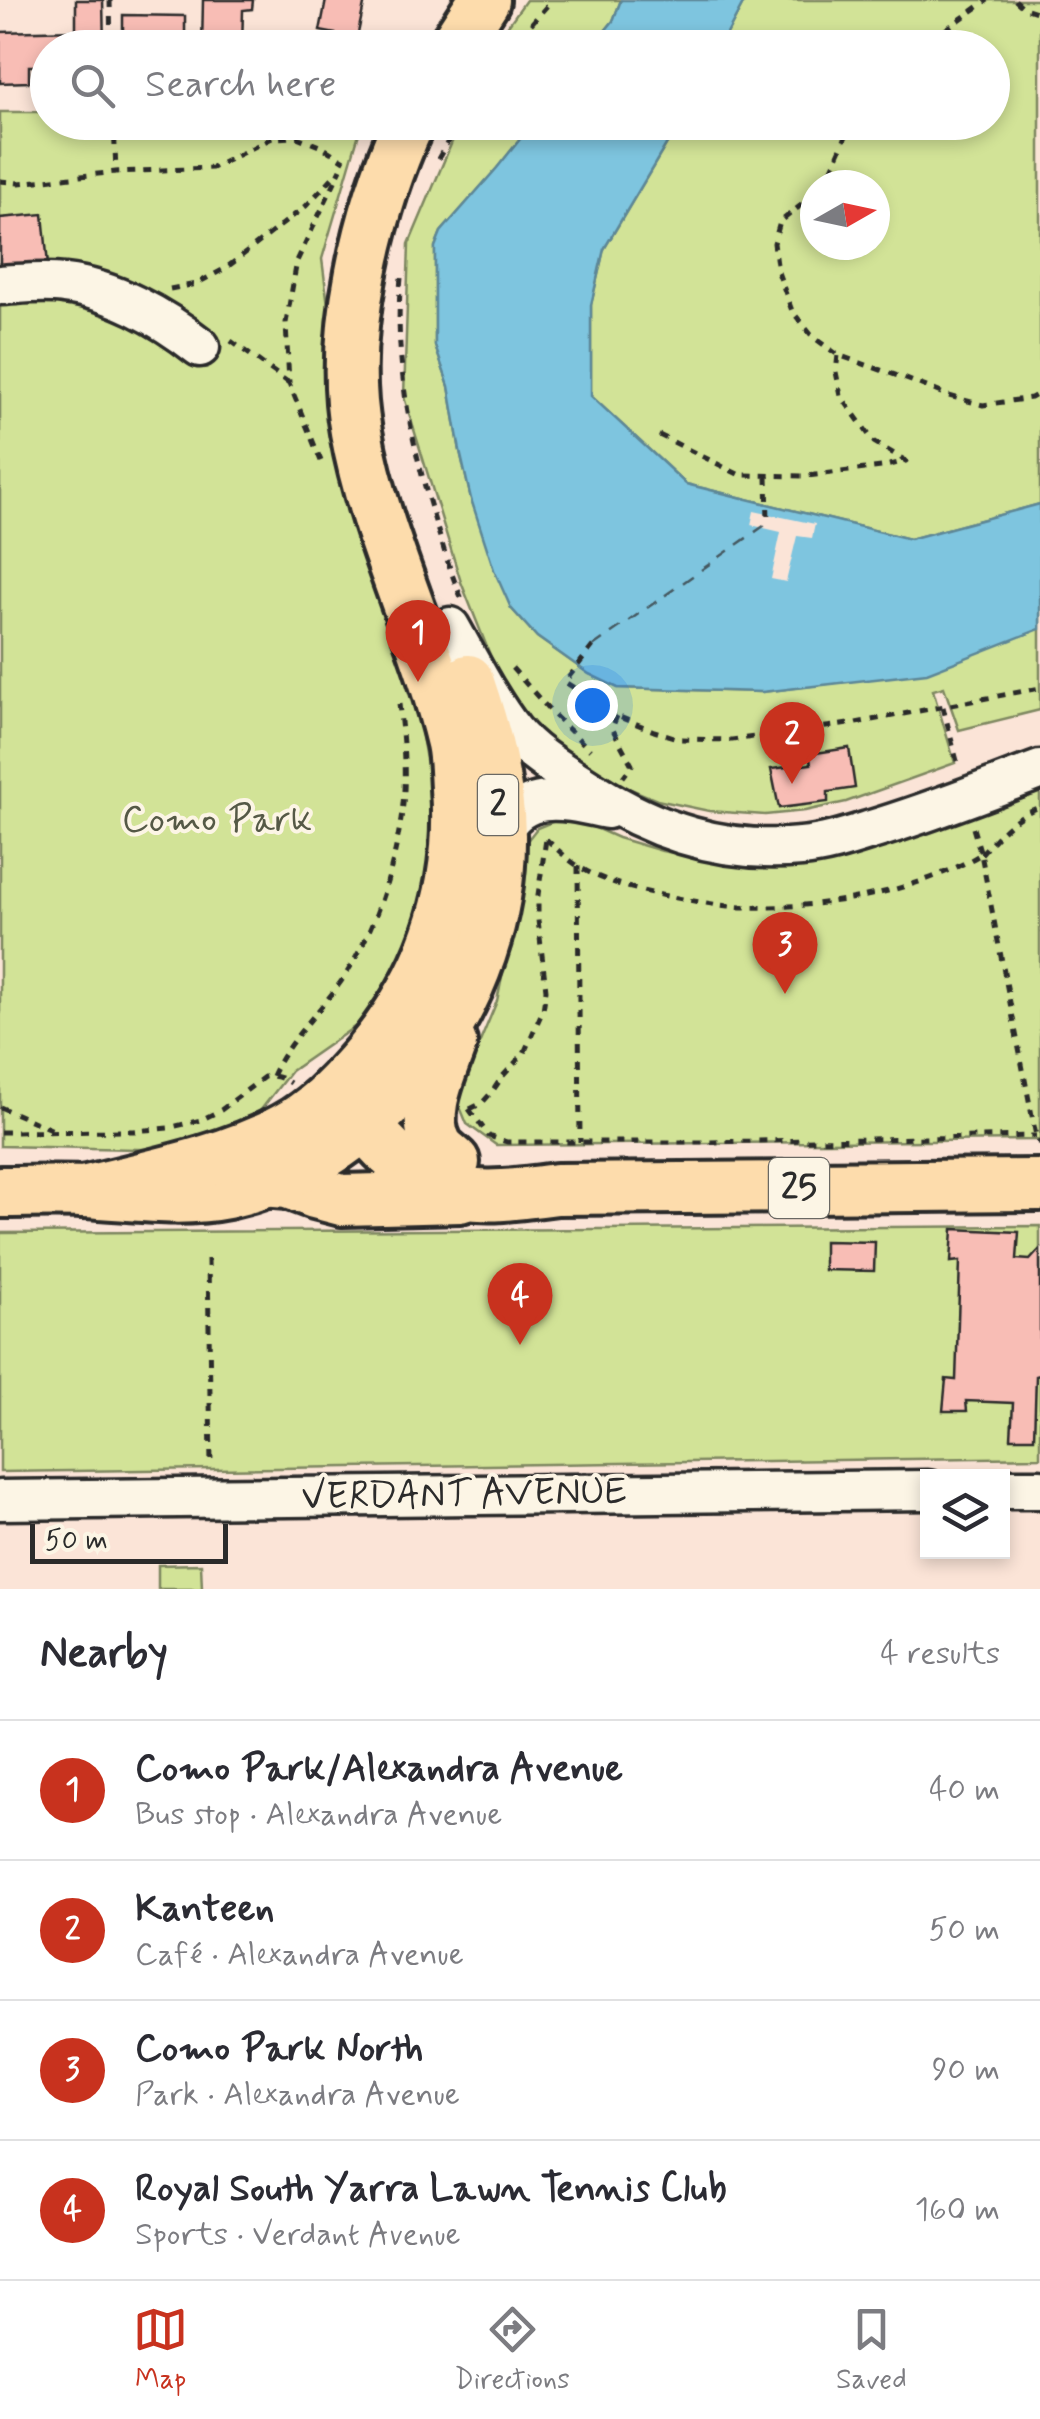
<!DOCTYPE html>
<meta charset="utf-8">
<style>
body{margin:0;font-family:Mynerve,sans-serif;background:#f2f2f3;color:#2b2b33}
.controls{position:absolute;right:30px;bottom:30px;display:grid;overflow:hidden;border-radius:0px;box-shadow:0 5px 15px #0003}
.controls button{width:90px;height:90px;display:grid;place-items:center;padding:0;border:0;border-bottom:2px solid #e1e1e2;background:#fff;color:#2b2b33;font:50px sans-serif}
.compass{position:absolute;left:800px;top:170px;width:90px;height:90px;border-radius:50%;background:#fff;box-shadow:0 5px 15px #0003;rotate:81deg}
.scale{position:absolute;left:30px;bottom:25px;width:198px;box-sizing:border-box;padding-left:10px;border:5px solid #2b2b2b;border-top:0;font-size:28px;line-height:35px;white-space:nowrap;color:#2b2b2b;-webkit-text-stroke:8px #fcf5e5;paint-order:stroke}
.you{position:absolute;left:592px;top:705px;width:35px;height:35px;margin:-25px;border:8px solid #fff;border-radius:50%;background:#1a73e8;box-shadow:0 0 0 15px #1a73e833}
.badge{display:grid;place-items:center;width:65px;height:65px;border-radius:50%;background:#c8321e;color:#fff;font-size:32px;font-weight:700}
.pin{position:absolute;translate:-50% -82px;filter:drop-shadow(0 2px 5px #0008)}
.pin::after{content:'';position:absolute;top:52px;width:35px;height:30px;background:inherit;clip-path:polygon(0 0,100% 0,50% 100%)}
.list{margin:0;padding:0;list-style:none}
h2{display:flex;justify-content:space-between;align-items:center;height:130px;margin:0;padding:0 40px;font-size:42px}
h2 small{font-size:32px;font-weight:400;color:#7c7c81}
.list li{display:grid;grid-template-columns:65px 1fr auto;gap:30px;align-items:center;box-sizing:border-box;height:140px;padding:0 40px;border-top:2px solid #e1e1e2}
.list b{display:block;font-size:38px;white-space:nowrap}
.list p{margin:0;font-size:32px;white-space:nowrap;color:#7c7c81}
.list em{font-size:32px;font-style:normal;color:#7c7c81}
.icon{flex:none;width:55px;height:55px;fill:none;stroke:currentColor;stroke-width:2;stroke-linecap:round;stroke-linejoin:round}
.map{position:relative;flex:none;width:1040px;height:1589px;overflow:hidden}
.search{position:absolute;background:#fff;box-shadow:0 5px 15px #0003;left:30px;right:30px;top:30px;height:110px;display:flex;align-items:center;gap:25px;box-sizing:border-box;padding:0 35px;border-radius:55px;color:#7c7c81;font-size:38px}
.sheet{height:690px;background:#fff}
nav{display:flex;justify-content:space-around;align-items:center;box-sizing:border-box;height:140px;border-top:2px solid #e1e1e2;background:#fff;font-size:28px;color:#7c7c81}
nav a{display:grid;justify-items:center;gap:5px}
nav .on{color:#c8321e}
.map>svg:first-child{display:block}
</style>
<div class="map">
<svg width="1040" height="1589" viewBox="0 0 1040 1589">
<rect width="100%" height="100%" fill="#fbe4d7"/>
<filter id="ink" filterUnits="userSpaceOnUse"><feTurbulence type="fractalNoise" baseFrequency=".01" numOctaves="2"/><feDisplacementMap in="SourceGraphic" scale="20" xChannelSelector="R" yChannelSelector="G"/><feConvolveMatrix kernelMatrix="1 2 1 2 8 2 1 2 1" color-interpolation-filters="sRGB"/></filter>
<g filter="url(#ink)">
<!-- green -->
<g fill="#d2e397" stroke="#7e8761" stroke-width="2.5" fill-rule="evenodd">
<polygon points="526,0 621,0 613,21 592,47 492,48"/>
<path d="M745,0H1040V504L910,539L686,484L591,396V305L604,249L679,123L992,122V48L720,47ZM815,185H875V245H815Z"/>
<polygon points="0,112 47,112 48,122 362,123 322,259 343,421 414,689 437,824 416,939 357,1025 291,1071 229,1151 0,1146"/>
<polygon points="460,123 533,123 497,168 441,232 435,247 435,346 449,386 460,451 471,499 511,608 537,637 589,674 618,688 762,692 835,683 1040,601 1040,710 959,730 944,687 933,690 955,763 846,802 805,811 765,815 709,811 657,800 604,778 561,752 533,728 498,675 461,582 404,397 409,244"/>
<polygon points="1040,784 1040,1140 496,1145 467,1124 460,1107 457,1088 470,1066 497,1001 515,912 519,851 537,828 559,819 573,818 618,838 662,851 721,861"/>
<polygon points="1040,1226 1040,1457 0,1472 0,1233"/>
<polygon points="201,1564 202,1589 158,1589 158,1565"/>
</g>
<!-- water -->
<g fill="#7ec5df" stroke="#5d8797" stroke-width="2.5">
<polygon points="621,0 745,0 720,47 592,47 613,21"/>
<polygon points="533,123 679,123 604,249 591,305 591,396 686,484 910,539 1040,504 1040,629 927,673 762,692 618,688 589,674 537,637 511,608 494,570 471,499 460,451 449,386 435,346 435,247 441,232 497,168"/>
</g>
<!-- pier -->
<polygon fill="#fbe4d7" points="754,511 815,524 812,538 797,536 786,582 771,579 781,532 751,525"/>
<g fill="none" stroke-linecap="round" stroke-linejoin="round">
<!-- ferry -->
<polyline stroke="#445961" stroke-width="2.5" stroke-dasharray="12 10" stroke-linecap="butt" points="593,646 768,523"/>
</g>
<!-- building -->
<g fill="#f8bdb5" stroke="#2b2b2b" stroke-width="2.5">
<polygon points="76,0 103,0 104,48 48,48 48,83 39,83 39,66 29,66 29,82 0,83 0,32 76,30"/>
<polygon points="203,0 253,0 252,9 243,10 242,48 202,48"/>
<polygon points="326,0 365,0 357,38 320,31"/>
<polygon points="123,15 185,16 185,48 123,48"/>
<polygon points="43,214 48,265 0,270 0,218"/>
<polygon points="849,748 855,788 828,792 828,802 779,808 771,769 811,764 809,754"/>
<polygon points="953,1229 1019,1232 1017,1259 1030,1260 1040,1249 1040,1375 1036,1376 1034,1438 1011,1438 1013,1403 966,1401 967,1411 943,1411 946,1379 956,1380 960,1261 951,1262"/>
<polygon points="824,1241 875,1242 874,1271 824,1270"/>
</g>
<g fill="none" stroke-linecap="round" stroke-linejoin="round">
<defs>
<g id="minor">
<path d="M0,285C21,284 43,281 64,284C113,289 162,317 200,347"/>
<path d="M450,627C470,662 489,700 513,731C534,757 565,773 592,791C656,832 724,854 801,847C824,845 846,838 868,831C926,814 983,791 1040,770"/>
<path d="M500,835C523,788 565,800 607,809"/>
<polyline points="1002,1489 1040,1489"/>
<polyline points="0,1500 928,1490"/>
</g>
<g id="major">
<polyline points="453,48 484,0"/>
<path d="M451,1043C441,1072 420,1115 437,1145C441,1152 448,1156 454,1162"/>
<path d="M349,1098C360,1120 373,1136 391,1153C447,1206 486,1198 557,1189L1040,1185"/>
<polyline points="263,1181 288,1183 315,1193 342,1200 460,1197"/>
<path d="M0,1192C28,1192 56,1191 83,1192C132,1194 178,1203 227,1193C387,1158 502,995 500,835C499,781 485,730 468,680"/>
<path d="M83,1192C148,1176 227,1161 285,1129C315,1112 337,1090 359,1065C430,986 464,894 456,788C455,773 455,757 452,743C427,637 375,539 356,432C338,335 369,210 409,122"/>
</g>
</defs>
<!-- minor casing -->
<use href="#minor" stroke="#2b2b2b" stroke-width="45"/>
<!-- major casing -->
<use href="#major" stroke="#2b2b2b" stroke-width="58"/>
<!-- path -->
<g stroke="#2b2b2b" stroke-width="5" stroke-dasharray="8 8" stroke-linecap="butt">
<polyline points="110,0 111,48"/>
<polyline points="1015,0 1024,8 1040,13"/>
<polyline points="510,48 552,0"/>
<polyline points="919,48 988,0"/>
<polyline points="114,122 116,172"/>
<polyline points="438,159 459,122"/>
<polyline points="0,181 19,183 116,172 212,168 272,138 297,137 322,147 345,161"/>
<polyline points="825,185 852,122"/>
<polyline points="815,194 780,222 774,243 778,272 792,311 813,337 838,355 901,377 949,396 983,405 1031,398 1040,393"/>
<path d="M401,278C393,362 412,445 436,525C444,549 451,575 462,599"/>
<polyline points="170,289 196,284 226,268 306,206 335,175"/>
<polyline points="231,341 289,383"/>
<polyline points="659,435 740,475 807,476 882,467 906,461 874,442 841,396 836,372 838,355"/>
<polyline points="321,461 289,383 286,323 297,261 341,169"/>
<polyline points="767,476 768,523"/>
<polyline points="593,646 565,682 617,716 654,731 681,739 732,740 856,723 1040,688"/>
<polyline points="512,668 554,715 590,750"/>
<polyline points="943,707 958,765"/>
<polyline points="617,716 612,728 632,765 623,777"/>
<polyline points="973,828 981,854"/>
<path d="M546,839C556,848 565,857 575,864C600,881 632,889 661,895C689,900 717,906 744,907C819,909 917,893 981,854L1036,1136L1040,1144"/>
<path d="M981,854C999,834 1014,816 1040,807"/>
<polyline points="578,866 580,1142"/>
<path d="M272,1076C290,1036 325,1008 348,971C377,924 395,866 402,812C407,777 403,739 399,704"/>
<polyline points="0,1107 53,1130"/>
<polyline points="469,1109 489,1136 507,1142 704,1142 1036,1136"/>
<polyline points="470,1109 482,1103 492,1092 502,1077 524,1053 543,1010 546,990 538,920 538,895 546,839"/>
<path d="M0,1132L134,1131L168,1128L201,1120L221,1110L264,1077C274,1075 281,1077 290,1083"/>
<polyline points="208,1259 211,1466"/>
</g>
<!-- minor -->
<use href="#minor" stroke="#fcf5e5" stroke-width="38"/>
<!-- major -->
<use href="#major" stroke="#fddcac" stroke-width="50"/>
</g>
</g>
<g text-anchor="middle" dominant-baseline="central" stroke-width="8" stroke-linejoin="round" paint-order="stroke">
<!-- shield labels -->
<g fill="#fcf5e5" stroke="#6a6863" stroke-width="2.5">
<rect x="478" y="775" width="40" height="60" rx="8"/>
<rect x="769" y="1158" width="60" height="60" rx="8"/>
</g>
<g font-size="35" font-weight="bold" fill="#2b2b2b">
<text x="498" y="805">2</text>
<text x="799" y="1188">25</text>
</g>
<!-- park labels -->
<g font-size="38" fill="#555946" stroke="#fcf5e5">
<text x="217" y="820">Como Park</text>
</g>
<!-- street labels -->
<g font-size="38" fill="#2b2b2b" stroke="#fcf5e5">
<text transform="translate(464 1495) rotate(-1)">VERDANT AVENUE</text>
</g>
</g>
</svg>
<div class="controls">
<button><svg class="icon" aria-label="layers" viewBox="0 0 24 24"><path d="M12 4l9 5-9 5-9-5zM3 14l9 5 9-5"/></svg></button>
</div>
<svg class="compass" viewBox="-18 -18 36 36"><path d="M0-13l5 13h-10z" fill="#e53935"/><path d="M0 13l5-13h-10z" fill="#7c7c81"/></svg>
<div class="scale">50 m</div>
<div class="you"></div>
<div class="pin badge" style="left:418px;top:682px">1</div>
<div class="pin badge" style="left:792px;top:784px">2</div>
<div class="pin badge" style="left:785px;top:994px">3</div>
<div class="pin badge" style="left:520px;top:1345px">4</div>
<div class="search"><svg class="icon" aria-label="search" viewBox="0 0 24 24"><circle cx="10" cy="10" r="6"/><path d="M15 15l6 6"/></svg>Search here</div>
</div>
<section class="sheet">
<h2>Nearby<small>4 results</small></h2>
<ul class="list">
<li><span class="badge">1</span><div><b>Como Park/Alexandra Avenue</b><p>Bus stop · Alexandra Avenue</p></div><em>40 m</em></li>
<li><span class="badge">2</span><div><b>Kanteen</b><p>Café · Alexandra Avenue</p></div><em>50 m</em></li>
<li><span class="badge">3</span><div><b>Como Park North</b><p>Park · Alexandra Avenue</p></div><em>90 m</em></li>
<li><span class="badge">4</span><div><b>Royal South Yarra Lawn Tennis Club</b><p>Sports · Verdant Avenue</p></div><em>160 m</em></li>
</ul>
</section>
<nav>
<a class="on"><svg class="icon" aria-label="map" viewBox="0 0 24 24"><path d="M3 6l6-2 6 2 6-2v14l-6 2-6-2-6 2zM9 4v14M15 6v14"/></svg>Map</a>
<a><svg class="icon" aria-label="directions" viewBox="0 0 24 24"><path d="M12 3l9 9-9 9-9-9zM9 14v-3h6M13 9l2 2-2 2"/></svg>Directions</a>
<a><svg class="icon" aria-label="saved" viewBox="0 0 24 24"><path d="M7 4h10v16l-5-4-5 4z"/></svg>Saved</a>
</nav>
